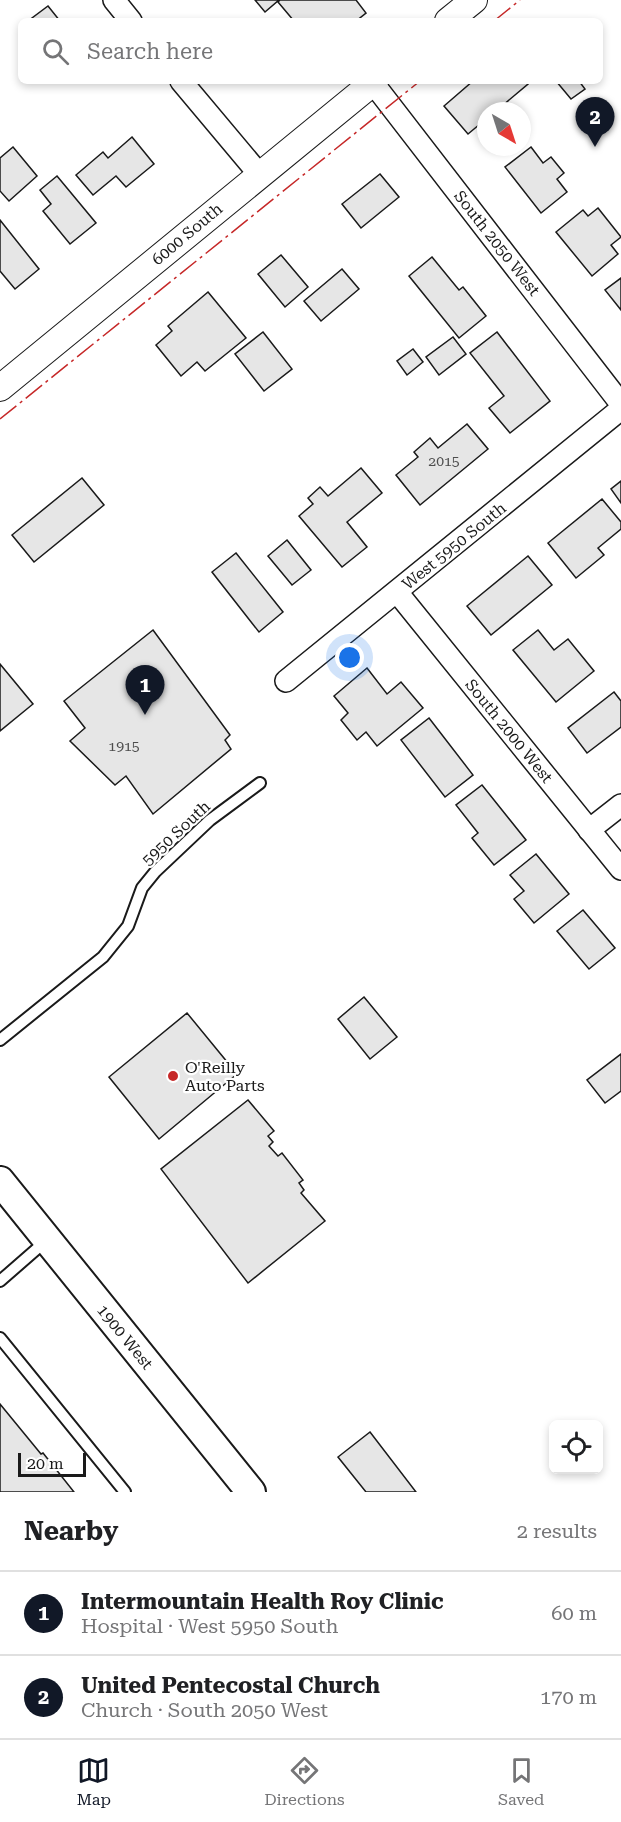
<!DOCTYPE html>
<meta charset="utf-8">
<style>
body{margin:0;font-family:"Roboto Serif",serif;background:#f2f2f2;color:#202124}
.controls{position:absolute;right:18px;bottom:18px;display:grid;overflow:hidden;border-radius:9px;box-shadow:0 3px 9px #0003}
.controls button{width:54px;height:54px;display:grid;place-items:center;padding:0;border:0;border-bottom:2px solid #e0e0e0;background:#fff;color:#202124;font:30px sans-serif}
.compass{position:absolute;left:477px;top:102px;width:54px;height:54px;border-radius:50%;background:#fff;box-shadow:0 3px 9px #0003;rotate:141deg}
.scale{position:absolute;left:18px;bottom:15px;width:68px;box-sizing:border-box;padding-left:6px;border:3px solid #1a1a1a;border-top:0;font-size:16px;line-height:21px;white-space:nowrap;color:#1a1a1a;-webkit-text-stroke:4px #fff;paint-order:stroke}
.you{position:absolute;left:350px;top:658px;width:21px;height:21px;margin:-15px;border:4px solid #fff;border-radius:50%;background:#1a73e8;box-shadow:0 0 0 9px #1a73e833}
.badge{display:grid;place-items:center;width:39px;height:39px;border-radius:50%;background:#111827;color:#fff;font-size:20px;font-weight:700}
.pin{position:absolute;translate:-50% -50px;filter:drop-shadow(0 2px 3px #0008)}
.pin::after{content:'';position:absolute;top:32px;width:21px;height:18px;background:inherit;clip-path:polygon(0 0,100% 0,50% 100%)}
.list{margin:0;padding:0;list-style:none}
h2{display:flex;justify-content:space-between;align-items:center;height:78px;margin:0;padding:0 24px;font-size:26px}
h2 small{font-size:20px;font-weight:400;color:#757577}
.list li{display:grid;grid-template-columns:39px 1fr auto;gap:18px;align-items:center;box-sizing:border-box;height:84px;padding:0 24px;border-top:2px solid #e0e0e0}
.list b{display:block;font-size:22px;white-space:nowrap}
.list p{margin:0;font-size:20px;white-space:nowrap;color:#757577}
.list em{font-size:20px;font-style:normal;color:#757577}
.icon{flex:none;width:33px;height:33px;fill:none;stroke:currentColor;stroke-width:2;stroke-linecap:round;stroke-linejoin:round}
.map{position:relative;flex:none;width:621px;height:1492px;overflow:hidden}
.search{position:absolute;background:#fff;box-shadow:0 3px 9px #0003;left:18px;right:18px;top:18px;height:66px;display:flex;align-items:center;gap:15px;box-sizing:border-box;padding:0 21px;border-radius:9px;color:#757577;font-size:22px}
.sheet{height:246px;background:#fff}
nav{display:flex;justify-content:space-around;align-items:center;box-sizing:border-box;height:84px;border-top:2px solid #e0e0e0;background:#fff;font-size:16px;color:#757577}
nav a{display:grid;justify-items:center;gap:3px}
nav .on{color:#111827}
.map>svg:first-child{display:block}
</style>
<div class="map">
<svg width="621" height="1492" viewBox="0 0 621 1492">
<rect width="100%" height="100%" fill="#fff"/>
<!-- building -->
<g fill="#e6e6e6" stroke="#1a1a1a" stroke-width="1.5">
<polygon points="255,0 279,0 265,12"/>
<polygon points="280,0 356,0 366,13 356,21 294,21 278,2"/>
<polygon points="48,6 60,21 28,21"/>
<polygon points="473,81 526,81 528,84 496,111 486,111 486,119 468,134 444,106"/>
<polygon points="556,81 579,81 585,89 571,99"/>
<polygon points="132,137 154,164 126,187 116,176 93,195 76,175 103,152 108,158"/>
<polygon points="13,147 37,176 9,201 0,191 0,158"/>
<polygon points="531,147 543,163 551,157 564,173 557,179 567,192 541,213 505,167"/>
<polygon points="380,174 399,197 361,228 342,204"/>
<polygon points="57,176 96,223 70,244 43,211 51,204 40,190"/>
<polygon points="598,208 621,237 611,245 618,254 592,276 556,232 583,210 588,216"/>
<polygon points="0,220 39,269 15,289 0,271"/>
<polygon points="281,255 308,287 285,307 258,274"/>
<polygon points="432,257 459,290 463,287 486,316 459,338 409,276"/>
<polygon points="342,269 359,289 321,321 304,301"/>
<polygon points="621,278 621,310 605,290"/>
<polygon points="208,292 246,338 205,371 197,362 181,376 156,345 172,331 168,326"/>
<polygon points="263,332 292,369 264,391 235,354"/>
<polygon points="497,332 550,401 510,433 489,408 504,396 470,353"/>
<polygon points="453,337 466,354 439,375 426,357"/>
<polygon points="413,349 423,362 407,375 397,361"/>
<polygon points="467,424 488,449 420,505 396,475 418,457 414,452 430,438 438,448"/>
<polygon points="361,468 382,493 347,522 367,547 342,567 299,516 313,504 308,498 320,487 328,496"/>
<polygon points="82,478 104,505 34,562 12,535"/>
<polygon points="621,481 621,503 611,489"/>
<polygon points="602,499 621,522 621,529 598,548 604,555 576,578 548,543"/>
<polygon points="287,540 311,570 292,585 268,556"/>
<polygon points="236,553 283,612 259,632 212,572"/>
<polygon points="528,556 552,585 491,635 467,606"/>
<polygon points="153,630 230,735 225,740 231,749 153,814 126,776 115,785 70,741 85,728 64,701"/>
<polygon points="538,630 554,650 568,639 594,671 556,702 513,650"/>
<polygon points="0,664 33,704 0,731"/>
<polygon points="367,668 387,694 401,682 423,708 377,746 366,732 357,740 341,720 348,713 334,696"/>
<polygon points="614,692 621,701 621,727 587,753 568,728"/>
<polygon points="429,718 473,775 445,797 401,740"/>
<polygon points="482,785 526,840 494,865 472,838 478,833 456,805"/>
<polygon points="536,854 569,894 534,923 514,899 524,891 510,875"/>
<polygon points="583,910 615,948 589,969 557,931"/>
<polygon points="364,997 397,1037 370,1059 338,1019"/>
<polygon points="187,1013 237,1074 159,1139 109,1077"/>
<polygon points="621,1054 621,1091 605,1103 587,1080"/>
<polygon points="248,1100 274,1131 268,1136 273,1142 269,1146 278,1156 282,1153 303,1180 299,1183 304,1190 301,1193 325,1221 248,1283 161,1169"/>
<polygon points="0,1404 41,1454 43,1453 74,1492 0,1492"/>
<polygon points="370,1432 416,1492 366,1492 338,1457"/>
</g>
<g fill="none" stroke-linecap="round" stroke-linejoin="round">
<defs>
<g id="service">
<polyline points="0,1040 103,957 128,926 142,888 155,872 210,820 260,783"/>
<polyline points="0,1281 47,1240"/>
<polyline points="0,1338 125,1492"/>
</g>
<g id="minor">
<polyline points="114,0 131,21"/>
<polyline points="181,81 259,174"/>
<polyline points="373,83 621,404"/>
<polyline points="397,592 621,869"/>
<polyline points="286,681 621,409"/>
<polyline points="589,830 621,805"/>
</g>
<g id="tertiary">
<polyline points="448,21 474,0"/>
<polyline points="0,388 375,81"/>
</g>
<polyline id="secondary" points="0,1181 251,1492"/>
</defs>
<!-- service casing -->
<use href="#service" stroke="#1a1a1a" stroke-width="14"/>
<!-- minor casing -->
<use href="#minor" stroke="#1a1a1a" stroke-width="24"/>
<!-- tertiary casing -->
<use href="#tertiary" stroke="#1a1a1a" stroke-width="28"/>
<!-- secondary casing -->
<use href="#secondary" stroke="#1a1a1a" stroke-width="32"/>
<!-- service -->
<use href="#service" stroke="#fff" stroke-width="10"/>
<!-- minor -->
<use href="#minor" stroke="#fff" stroke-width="21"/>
<!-- tertiary -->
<use href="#tertiary" stroke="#fff" stroke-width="26"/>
<!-- secondary -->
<use href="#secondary" stroke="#fff" stroke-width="28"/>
<!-- power -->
<g stroke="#c62828" stroke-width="1.5" stroke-dasharray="21 4.5 3 4.5" stroke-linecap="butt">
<polyline points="494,21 520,0"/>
<polyline points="0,419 420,81"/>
</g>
</g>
<!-- markers -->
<circle fill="#c62828" stroke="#fff" stroke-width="2" cx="173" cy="1076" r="6"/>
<g text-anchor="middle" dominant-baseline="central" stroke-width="4.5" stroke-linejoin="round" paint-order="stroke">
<!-- number labels -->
<g font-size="14" fill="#4d4d4d">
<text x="444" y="461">2015</text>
<text x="124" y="746">1915</text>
</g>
<!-- street labels -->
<g font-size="16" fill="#1a1a1a" stroke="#fff">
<text transform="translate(187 234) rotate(-40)">6000 South</text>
<text transform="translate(497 243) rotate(52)">South 2050 West</text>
<text transform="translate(454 546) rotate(-39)">West 5950 South</text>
<text transform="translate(509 731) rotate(51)">South 2000 West</text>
<text transform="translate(176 833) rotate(-43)">5950 South</text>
<text transform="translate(125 1337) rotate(51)">1900 West</text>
</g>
<!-- poi labels -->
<g font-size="16" fill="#1a1a1a" stroke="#fff" text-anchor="start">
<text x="185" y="1067">O'Reilly<tspan x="185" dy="18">Auto Parts</tspan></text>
</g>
</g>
</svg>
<div class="controls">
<button><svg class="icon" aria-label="locate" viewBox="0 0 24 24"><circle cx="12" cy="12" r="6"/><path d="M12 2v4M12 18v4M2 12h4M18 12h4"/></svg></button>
</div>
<svg class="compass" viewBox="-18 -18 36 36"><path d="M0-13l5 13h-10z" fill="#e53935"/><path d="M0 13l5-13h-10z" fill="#757577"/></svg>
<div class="scale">20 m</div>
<div class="you"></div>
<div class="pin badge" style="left:145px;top:715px">1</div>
<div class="pin badge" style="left:595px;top:147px">2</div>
<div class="search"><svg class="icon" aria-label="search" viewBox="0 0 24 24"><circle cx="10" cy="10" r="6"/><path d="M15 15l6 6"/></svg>Search here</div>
</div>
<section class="sheet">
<h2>Nearby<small>2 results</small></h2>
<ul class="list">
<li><span class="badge">1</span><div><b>Intermountain Health Roy Clinic</b><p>Hospital · West 5950 South</p></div><em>60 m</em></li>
<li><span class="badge">2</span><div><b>United Pentecostal Church</b><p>Church · South 2050 West</p></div><em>170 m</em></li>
</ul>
</section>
<nav>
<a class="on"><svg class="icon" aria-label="map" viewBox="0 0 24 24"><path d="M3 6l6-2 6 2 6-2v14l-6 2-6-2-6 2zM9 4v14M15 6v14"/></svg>Map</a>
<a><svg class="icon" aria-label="directions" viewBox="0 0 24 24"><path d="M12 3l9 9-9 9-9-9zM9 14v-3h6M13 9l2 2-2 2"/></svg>Directions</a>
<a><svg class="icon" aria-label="saved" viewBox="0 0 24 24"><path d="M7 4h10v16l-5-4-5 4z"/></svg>Saved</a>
</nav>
